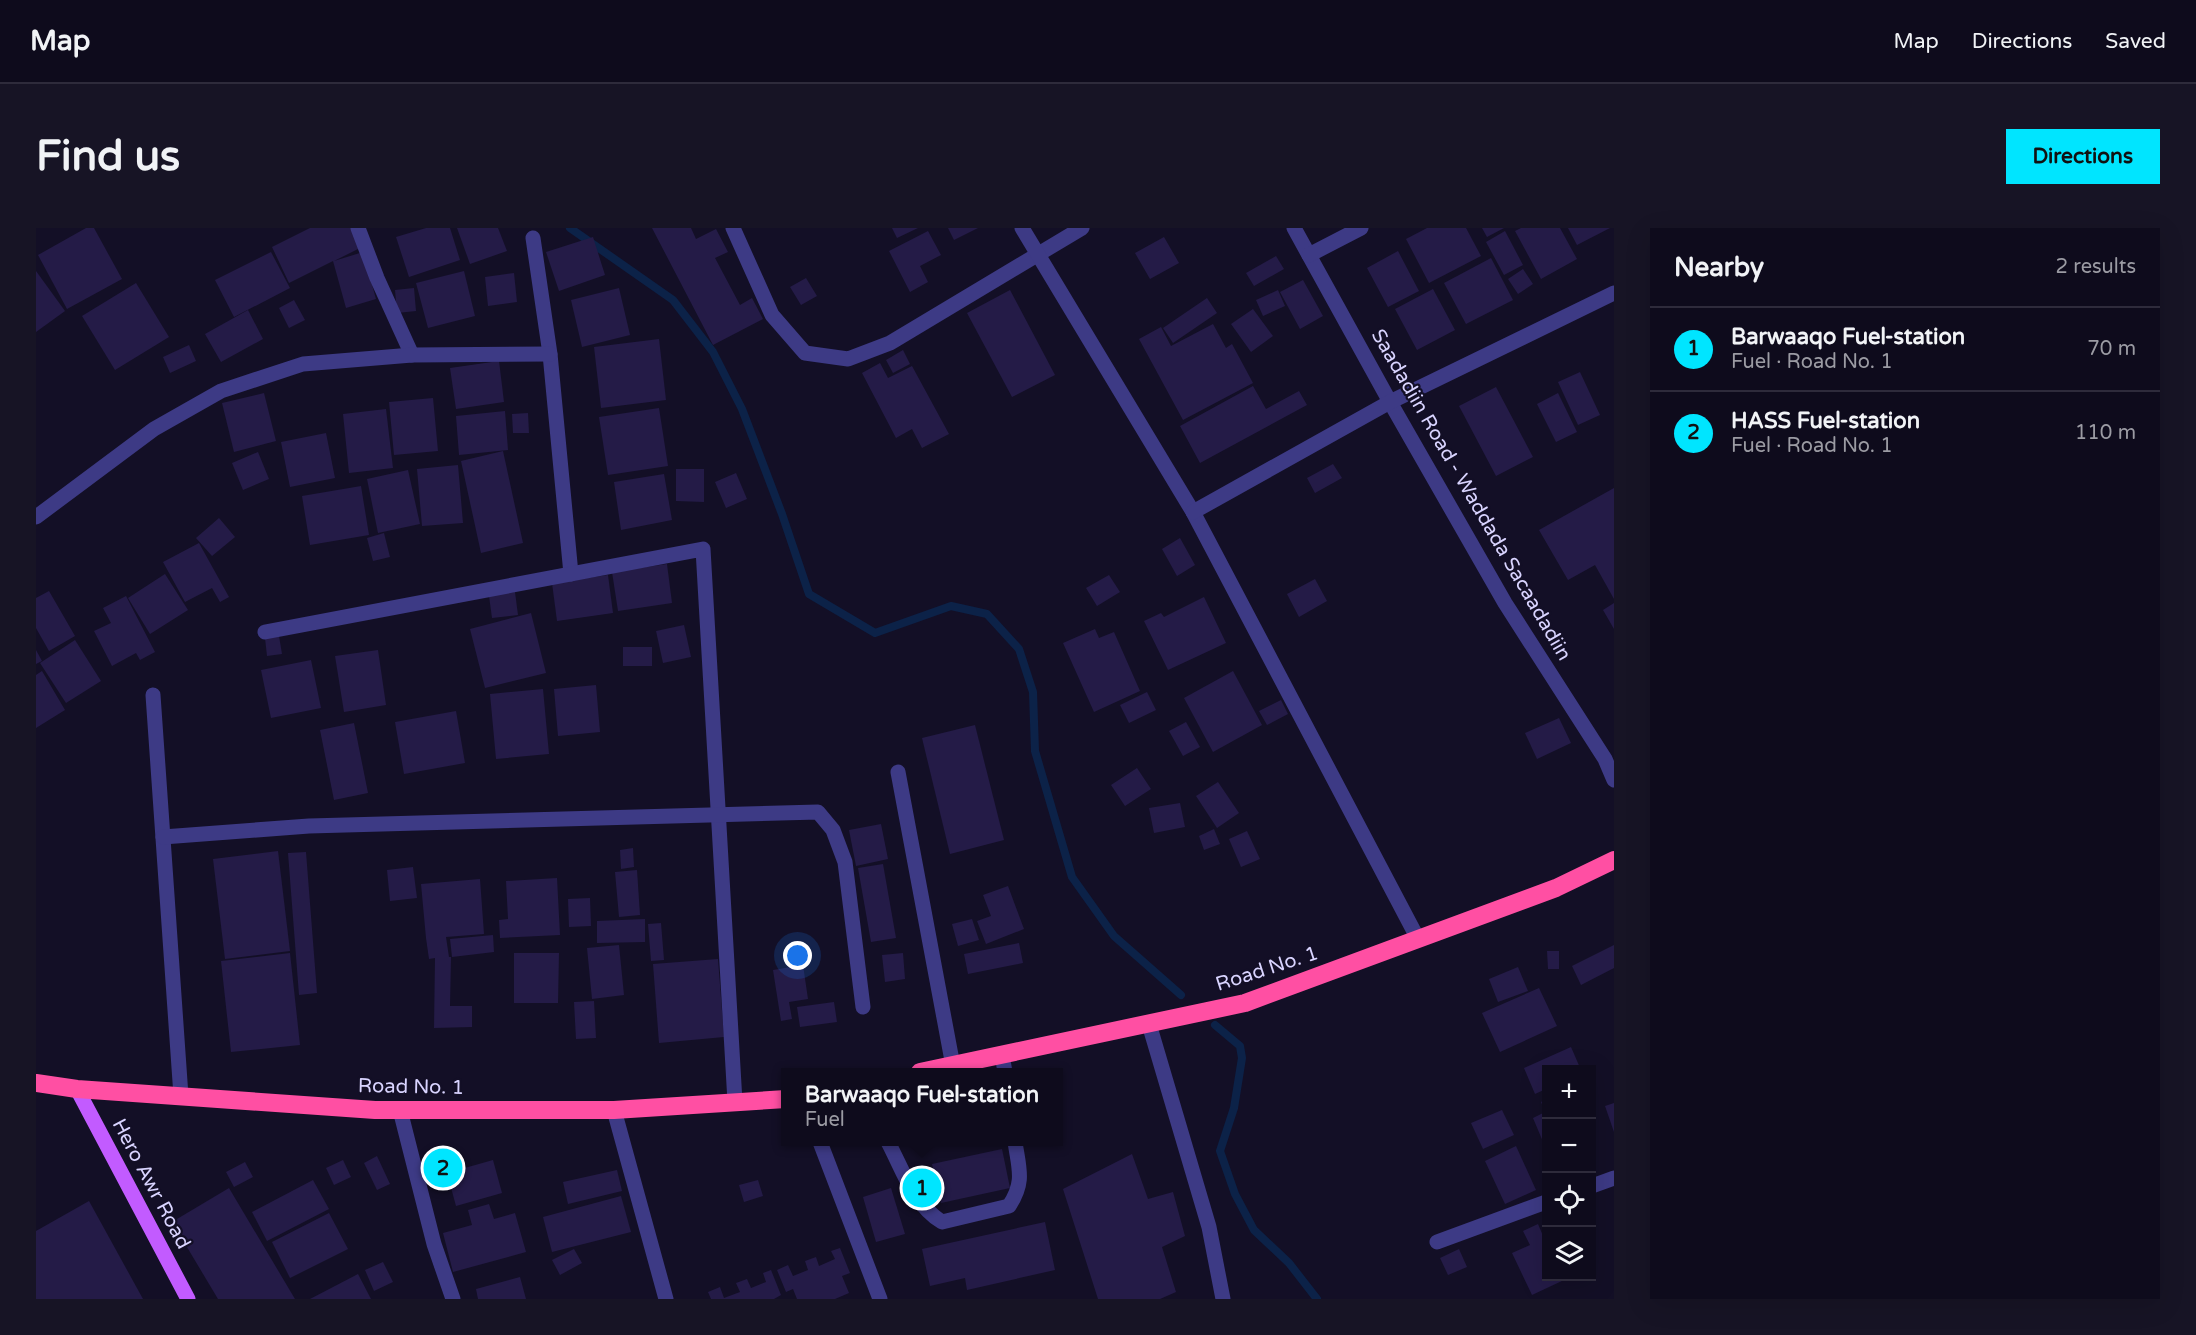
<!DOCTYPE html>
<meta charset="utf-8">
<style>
body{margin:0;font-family:"Varela Round",sans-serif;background:#171425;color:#f1f3f6}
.controls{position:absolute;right:18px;bottom:18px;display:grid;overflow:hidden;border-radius:0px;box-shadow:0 6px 24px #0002}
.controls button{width:54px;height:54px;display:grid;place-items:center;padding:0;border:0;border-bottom:2px solid #2e2b3b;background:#0e0b1c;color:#f1f3f6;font:30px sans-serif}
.you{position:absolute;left:762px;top:728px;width:21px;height:21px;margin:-15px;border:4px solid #fff;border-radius:50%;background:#1a73e8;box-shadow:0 0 0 9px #1a73e833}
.badge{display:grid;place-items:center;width:39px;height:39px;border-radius:50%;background:#00e5ff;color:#111;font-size:20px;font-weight:700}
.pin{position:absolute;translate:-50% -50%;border:3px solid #fff;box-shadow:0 2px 6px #0006}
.popup{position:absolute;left:745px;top:840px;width:282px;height:78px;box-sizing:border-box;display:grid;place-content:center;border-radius:0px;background:#0e0b1c;filter:drop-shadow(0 2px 4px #0005);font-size:20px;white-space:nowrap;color:#9b9ba3}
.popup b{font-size:22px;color:#f1f3f6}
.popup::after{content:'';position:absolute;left:50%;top:100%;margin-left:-12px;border:12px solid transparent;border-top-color:#0e0b1c}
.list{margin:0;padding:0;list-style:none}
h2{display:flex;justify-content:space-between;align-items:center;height:78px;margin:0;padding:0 24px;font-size:26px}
h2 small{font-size:20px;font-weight:400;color:#9b9ba3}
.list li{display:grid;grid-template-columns:39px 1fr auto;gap:18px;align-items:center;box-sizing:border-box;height:84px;padding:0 24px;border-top:2px solid #2e2b3b}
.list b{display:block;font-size:22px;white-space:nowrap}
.list p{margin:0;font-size:20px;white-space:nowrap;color:#9b9ba3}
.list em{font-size:20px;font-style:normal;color:#9b9ba3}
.icon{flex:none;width:33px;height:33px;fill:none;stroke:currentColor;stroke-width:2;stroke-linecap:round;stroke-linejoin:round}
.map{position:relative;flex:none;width:1578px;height:1071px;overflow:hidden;border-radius:0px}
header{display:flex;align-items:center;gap:36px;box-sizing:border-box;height:84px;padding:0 30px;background:#0e0b1c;border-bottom:2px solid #2e2b3b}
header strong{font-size:28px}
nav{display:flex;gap:33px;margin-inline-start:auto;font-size:21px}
.intro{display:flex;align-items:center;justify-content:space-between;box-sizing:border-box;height:144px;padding:0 36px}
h1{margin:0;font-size:42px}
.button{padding:15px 27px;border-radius:0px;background:#00e5ff;color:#111;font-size:21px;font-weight:700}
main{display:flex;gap:36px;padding:0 36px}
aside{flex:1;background:#0e0b1c;border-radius:0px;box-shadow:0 6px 24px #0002}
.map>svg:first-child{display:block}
</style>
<header>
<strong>Map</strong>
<nav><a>Map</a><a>Directions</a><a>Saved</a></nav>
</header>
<div class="intro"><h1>Find us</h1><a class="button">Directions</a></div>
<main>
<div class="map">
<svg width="1578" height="1071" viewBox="0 0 1578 1071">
<rect width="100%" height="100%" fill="#130f26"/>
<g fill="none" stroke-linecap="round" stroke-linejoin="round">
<!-- stream -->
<g stroke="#0c2248" stroke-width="8">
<polyline points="534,0 637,72 677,124 706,181 746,286 773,366 839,405 915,378 951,386 983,421 997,464 999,523 1036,649 1078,708 1145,767"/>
<polyline points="1179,797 1204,818 1206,830 1198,880 1184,923 1199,966 1218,1002 1253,1035 1281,1071"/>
</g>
</g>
<!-- building -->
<g fill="#241b47">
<polygon points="50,0 58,0 86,51 31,81 2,27"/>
<polygon points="274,0 321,0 330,17 298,33 327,24 340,71 310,80 297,33 253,55 236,19"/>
<polygon points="390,0 414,0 424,32 373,49 360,9"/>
<polygon points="421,0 462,0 471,23 434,36"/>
<polygon points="616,0 655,0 660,11 680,1 692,24 679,30 704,77 716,70 727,91 677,117"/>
<polygon points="856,0 882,0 861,10"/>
<polygon points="912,0 942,0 918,12"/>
<polygon points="1391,0 1430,0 1445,28 1393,55 1370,11"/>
<polygon points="1446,0 1468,0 1451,9"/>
<polygon points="1485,0 1524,0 1541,31 1505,51 1479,3"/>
<polygon points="1532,0 1574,0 1541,17"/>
<polygon points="892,3 905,27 884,38 892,54 874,64 853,23"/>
<polygon points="1469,3 1487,37 1468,47 1450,14"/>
<polygon points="557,9 569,47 523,63 510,24"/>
<polygon points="1128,9 1143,35 1114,51 1099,25"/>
<polygon points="1362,23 1383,63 1352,79 1331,40"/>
<polygon points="235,24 254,60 198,89 179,52"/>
<polygon points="1240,28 1248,41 1218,58 1210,45"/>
<polygon points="1455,30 1477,72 1430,96 1408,55"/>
<polygon points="1487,41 1497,56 1482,66 1472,51"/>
<polygon points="0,43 29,83 0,104"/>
<polygon points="428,43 439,88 392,100 380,55"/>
<polygon points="478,45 481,74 452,78 449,49"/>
<polygon points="770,50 781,68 765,77 754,59"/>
<polygon points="1267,52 1287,88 1264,101 1244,64"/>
<polygon points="100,55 133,109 79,142 46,88"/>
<polygon points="378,60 380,83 361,85 359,62"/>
<polygon points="583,60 594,107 546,119 535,72"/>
<polygon points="1397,61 1419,102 1381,122 1359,81"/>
<polygon points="974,62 1019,147 976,169 931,85"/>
<polygon points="1242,62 1249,78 1227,88 1220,72"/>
<polygon points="1171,70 1181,85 1137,115 1127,100"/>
<polygon points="258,72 269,92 253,100 243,80"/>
<polygon points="1217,81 1237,108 1215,124 1195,96"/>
<polygon points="212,82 227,111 185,134 169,106"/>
<polygon points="1177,96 1190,120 1196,116 1217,155 1147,192 1103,111 1125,99 1135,118"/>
<polygon points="623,111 630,172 565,180 558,119"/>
<polygon points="153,117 160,133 134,145 127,129"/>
<polygon points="867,122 874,136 857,145 850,132"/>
<polygon points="463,133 468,174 420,181 414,140"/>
<polygon points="844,135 852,150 876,138 913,206 886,220 876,201 860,210 826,145"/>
<polygon points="1544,144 1564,187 1542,197 1522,154"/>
<polygon points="1217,158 1230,181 1263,163 1271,177 1164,235 1144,198"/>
<polygon points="1460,159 1497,229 1460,248 1423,178"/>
<polygon points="228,165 240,213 198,224 186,175"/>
<polygon points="1522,165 1541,204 1520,214 1501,176"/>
<polygon points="397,170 402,223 358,227 353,174"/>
<polygon points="623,180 632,238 572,247 563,189"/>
<polygon points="350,181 357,240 313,245 307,186"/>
<polygon points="469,183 472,222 423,227 420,188"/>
<polygon points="492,185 493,205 477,205 476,186"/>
<polygon points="290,205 299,250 254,259 245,214"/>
<polygon points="467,223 487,315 445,325 425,233"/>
<polygon points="222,224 233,251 207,262 196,235"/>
<polygon points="1297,236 1306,250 1279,265 1271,250"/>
<polygon points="422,237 427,295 386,298 381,241"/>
<polygon points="640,241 668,241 668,274 640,273"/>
<polygon points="372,242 384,296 342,305 331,251"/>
<polygon points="700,245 711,271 690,280 679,254"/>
<polygon points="628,246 636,292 585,302 578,254"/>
<polygon points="325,258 333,307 274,317 266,268"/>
<polygon points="1578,260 1578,371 1559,337 1532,352 1503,302"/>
<polygon points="183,290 199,309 176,328 160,310"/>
<polygon points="348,305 354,329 337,333 331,310"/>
<polygon points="1144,310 1159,337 1141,348 1126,321"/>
<polygon points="163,315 193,369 184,374 176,360 149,374 127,334"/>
<polygon points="631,336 636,375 582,383 576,344"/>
<polygon points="129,346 152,382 114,406 92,370"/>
<polygon points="572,347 577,385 521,393 516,355"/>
<polygon points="1073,347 1084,364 1061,378 1050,360"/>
<polygon points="1279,351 1291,373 1263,389 1251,366"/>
<polygon points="13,363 39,408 13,423 0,400 0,370"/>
<polygon points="479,364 482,387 456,390 453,368"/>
<polygon points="90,368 119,424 104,432 100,425 76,438 58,403 75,395 67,380"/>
<polygon points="1168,369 1190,415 1132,442 1108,393 1125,385 1128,389"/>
<polygon points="1578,375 1578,401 1567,382"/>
<polygon points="495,385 510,445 449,460 434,401"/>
<polygon points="648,397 655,429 627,435 620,403"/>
<polygon points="1059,401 1063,410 1078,404 1104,463 1058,484 1027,415"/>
<polygon points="243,408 246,426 231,428 229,410"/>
<polygon points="39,412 65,453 30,475 4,435"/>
<rect x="587" y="419" width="29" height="19"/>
<polygon points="0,422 6,433 0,436"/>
<polygon points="342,422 350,477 308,484 299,428"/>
<polygon points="275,432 285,480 235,490 225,442"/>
<polygon points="6,443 29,482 0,500 0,447"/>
<polygon points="1197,443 1226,497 1177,524 1148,470"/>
<polygon points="560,457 564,504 522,508 518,461"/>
<polygon points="507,461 513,526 460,531 454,466"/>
<polygon points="1111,464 1120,482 1093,495 1084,477"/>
<polygon points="1245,472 1252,486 1231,497 1223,483"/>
<polygon points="420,483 429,535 368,546 359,494"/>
<polygon points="1523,490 1535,515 1501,531 1489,505"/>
<polygon points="1150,494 1164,519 1147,528 1133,503"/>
<polygon points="318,495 332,565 298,572 284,502"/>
<polygon points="939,497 968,612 914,626 886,510"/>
<polygon points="1101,540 1115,561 1089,578 1075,557"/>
<polygon points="1182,554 1203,585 1181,600 1160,568"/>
<polygon points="1144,575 1149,599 1118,605 1113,580"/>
<polygon points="845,596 852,631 820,638 813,602"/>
<polygon points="1178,601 1184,616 1168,622 1163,608"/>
<polygon points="1211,603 1224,631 1205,639 1193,611"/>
<polygon points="597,620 598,639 585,641 584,622"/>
<polygon points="242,623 254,723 189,731 177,631"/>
<polygon points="270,624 281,765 263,767 252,625"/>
<polygon points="847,636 860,710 835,714 822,640"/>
<polygon points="377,639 381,670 354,673 351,642"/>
<polygon points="601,642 604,687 583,689 579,644"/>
<polygon points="521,650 524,707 464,710 463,692 472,691 470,653"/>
<polygon points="444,651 448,706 410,709 413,729 415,729 414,778 436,778 436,799 398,800 399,730 393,731 390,710 385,656"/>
<polygon points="972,658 988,701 950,716 941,693 955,688 947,667"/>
<polygon points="554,670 555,698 533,699 532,671"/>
<polygon points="609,691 609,714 561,715 561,693"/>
<polygon points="936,691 943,712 922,718 916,696"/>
<polygon points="625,695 628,732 615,733 612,696"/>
<polygon points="457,707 458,724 416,729 414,711"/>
<polygon points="983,715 987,735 932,746 928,726"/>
<polygon points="583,717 588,767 556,771 551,720"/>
<polygon points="1578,717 1578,740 1545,757 1536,738"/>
<polygon points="1511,723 1523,723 1523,741 1512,741"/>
<polygon points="254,725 264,817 195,824 185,733"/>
<polygon points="478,725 523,725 522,775 478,775"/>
<polygon points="867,725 869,751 849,754 846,727"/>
<polygon points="682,731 688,809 623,815 617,736"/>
<polygon points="767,737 772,771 753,774 756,791 745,793 737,742"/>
<polygon points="1482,739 1492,763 1462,774 1453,751"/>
<polygon points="1503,760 1521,798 1464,824 1446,785"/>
<polygon points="558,773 560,810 540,811 538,774"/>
<polygon points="798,774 801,794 764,799 761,779"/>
<polygon points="1535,819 1545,842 1510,842 1510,861 1499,866 1488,840"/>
<polygon points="1510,871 1510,921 1497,890 1509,884 1505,874"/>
<polygon points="1578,875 1578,904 1569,878"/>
<polygon points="1466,882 1478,907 1447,921 1435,895"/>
<polygon points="1480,918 1500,962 1469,976 1449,933"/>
<polygon points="966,921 974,960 905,975 896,936"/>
<polygon points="1096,926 1112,971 1137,964 1149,1008 1126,1019 1140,1064 1124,1071 1062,1071 1027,961"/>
<polygon points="341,928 354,956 341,962 328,935"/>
<polygon points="307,932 315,949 298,957 290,940"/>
<polygon points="457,932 466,965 420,978 411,945"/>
<polygon points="209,934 217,949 198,959 190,944"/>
<polygon points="581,942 586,963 532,976 527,954"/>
<polygon points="277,952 293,981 231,1013 216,984"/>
<polygon points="722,952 727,968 708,974 703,957"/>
<polygon points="193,960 259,1071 182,1071 136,994"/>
<polygon points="855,960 869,1006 840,1014 827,969"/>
<polygon points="585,968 595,1004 516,1024 507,989"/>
<polygon points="53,973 107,1071 0,1071 0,1003"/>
<polygon points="453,976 458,991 479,985 490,1024 417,1044 407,1005 436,997 432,982"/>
<polygon points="293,985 312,1021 254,1050 236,1014"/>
<polygon points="1009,994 1019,1042 931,1062 929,1050 894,1058 886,1021"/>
<polygon points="1502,996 1510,1015 1510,1048 1526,1048 1528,1052 1496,1067 1476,1025 1494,1017 1487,1003"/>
<polygon points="804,1020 814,1045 806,1048 813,1065 799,1071 761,1071 757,1061 750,1064 741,1042 752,1037 757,1048 772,1042 769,1033 780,1029 783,1038 799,1031 795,1023"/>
<polygon points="538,1021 546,1035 524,1047 516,1032"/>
<polygon points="1423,1021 1431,1039 1412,1047 1404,1030"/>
<polygon points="347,1034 357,1054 338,1063 329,1042"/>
<polygon points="735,1042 745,1067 738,1071 675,1071 672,1064 684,1059 688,1070 704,1064 700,1055 711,1051 715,1060 730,1054 727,1045"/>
<polygon points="322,1046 335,1071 274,1071"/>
<polygon points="484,1049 490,1071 442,1071 440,1061"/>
</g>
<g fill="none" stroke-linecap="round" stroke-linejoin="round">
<!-- minor -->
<g stroke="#3d3a85" stroke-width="15">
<polyline points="322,0 341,50 376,127"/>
<polyline points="697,0 736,87 769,125 812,131 854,115 1046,0"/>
<polyline points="986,0 1157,284 1382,711"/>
<polyline points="1258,0 1354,174 1469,375 1569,531 1578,552"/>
<polyline points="497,10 514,126 535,346"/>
<polyline points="1273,27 1325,0"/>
<polyline points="1157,284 1354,174 1578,65"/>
<polyline points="0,289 118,201 185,163 267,136 376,127 514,126"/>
<polyline points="229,404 667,321 699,874"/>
<polyline points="117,467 145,868"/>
<polyline points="862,544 917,838"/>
<polyline points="127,609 273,598 782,584 797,602 809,634 827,779"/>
<polyline points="1113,796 1173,999 1187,1071"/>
<polyline points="966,827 969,844"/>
<polyline points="364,882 398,1016 417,1071"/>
<polyline points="578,882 630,1071"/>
<polyline points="784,914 844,1071"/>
<path d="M852,914C867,942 877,976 906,994L973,978C989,954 983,941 979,914"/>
<polyline points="1556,958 1578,950"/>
<polyline points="1401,1014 1510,974"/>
</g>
<!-- major -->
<polyline stroke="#c25bff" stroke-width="15" points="41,861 152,1071"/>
<!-- highway -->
<g stroke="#ff4fa3" stroke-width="18">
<polyline points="884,844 1209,775 1520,660 1578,632"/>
<polyline points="0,855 41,861 339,882 578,882 750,871"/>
</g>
</g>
<g text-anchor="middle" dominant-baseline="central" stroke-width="4.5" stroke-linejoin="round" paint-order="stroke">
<!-- street labels -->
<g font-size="20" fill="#d9d4ff" stroke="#130f26">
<text transform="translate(1435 267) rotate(60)">Saadadiin Road - Waddada Sacaadadiin</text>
<text transform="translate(1231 741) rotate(-18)">Road No. 1</text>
<text transform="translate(375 859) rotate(1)">Road No. 1</text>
<text transform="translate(115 956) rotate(62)">Hero Awr Road</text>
</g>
</g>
</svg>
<div class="controls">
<button>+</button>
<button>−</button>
<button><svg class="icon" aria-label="locate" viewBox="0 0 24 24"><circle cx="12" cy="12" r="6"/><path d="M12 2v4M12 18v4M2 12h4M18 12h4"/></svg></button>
<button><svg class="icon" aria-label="layers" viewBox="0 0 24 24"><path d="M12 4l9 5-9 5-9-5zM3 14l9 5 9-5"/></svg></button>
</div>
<div class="you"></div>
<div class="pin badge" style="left:886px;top:960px">1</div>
<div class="popup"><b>Barwaaqo Fuel-station</b>Fuel</div>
<div class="pin badge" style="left:407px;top:940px">2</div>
</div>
<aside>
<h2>Nearby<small>2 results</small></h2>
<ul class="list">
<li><span class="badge">1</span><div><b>Barwaaqo Fuel-station</b><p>Fuel · Road No. 1</p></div><em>70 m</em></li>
<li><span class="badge">2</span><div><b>HASS Fuel-station</b><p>Fuel · Road No. 1</p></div><em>110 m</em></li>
</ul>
</aside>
</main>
